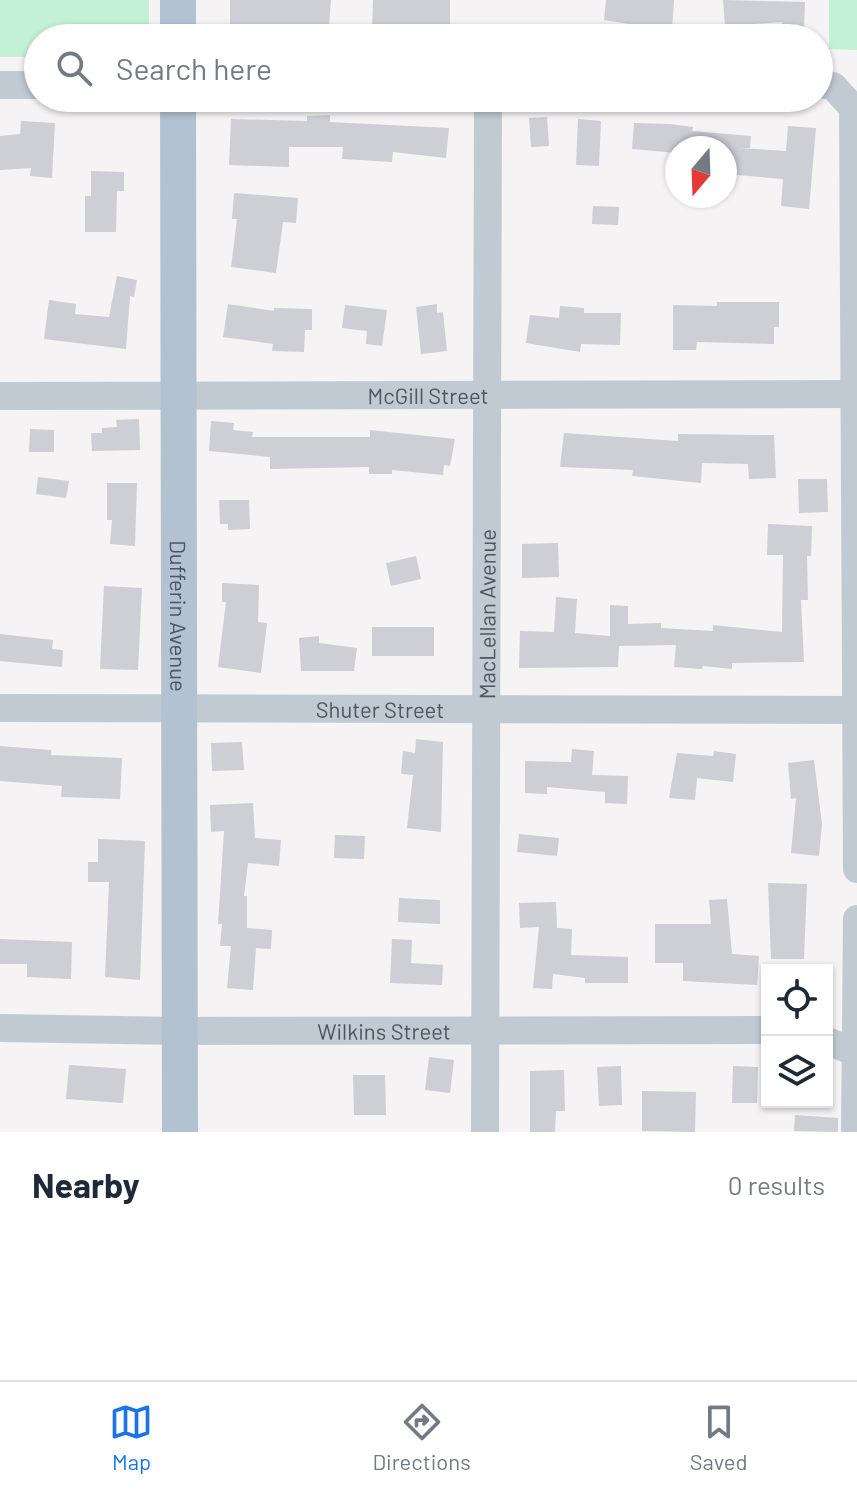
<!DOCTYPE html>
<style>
body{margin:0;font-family:Barlow,sans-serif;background:#f2f2f3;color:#1f2937}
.controls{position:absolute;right:24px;bottom:24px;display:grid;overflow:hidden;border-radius:0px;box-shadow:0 2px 6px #0004}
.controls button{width:72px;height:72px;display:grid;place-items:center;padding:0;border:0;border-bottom:2px solid #e0e1e3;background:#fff;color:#1f2937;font:40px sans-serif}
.compass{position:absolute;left:665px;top:136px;width:72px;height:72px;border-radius:50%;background:#fff;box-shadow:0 2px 6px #0004;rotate:199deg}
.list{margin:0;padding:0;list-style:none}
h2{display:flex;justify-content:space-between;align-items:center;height:104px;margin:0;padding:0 32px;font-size:34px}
h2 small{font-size:26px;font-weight:400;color:#747a83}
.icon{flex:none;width:44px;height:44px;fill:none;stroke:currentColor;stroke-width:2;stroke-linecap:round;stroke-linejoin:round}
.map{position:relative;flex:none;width:857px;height:1132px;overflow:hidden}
.search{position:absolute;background:#fff;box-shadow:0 2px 6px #0004;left:24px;right:24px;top:24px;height:88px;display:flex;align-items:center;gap:20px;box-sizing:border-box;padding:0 28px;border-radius:44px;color:#747a83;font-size:30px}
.sheet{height:248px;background:#fff}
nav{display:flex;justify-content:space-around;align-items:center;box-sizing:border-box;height:112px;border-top:2px solid #e0e1e3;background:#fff;font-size:22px;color:#747a83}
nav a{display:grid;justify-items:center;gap:4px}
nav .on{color:#1a73e8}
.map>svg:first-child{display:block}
</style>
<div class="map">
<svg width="857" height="1132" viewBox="0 0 857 1132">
<rect width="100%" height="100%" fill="#f5f3f3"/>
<!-- green -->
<g fill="#c3f1d5">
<polygon points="0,0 149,0 149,38 38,38 38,57 0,57"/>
<polygon points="829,0 857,0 857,50 829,49"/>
</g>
<!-- building -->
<g fill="#cdcfd5">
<polygon points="230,0 331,0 329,26 275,24 275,30 230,30"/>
<polygon points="373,0 450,0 450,30 372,29"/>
<polygon points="606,0 674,0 672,31 604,20"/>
<polygon points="723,0 805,2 804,28 781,27 782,22 725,26"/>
<polygon points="330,115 330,122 449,128 446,158 393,152 392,162 342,159 343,147 289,147 289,167 229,165 231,119 307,121 307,116"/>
<polygon points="547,117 549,146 531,147 529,118"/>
<polygon points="578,119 601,121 599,166 576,165"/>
<polygon points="21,121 55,123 52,178 30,176 31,168 0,170 0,136 20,134"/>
<polygon points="634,123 670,124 693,127 692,131 751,136 750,148 739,148 786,151 788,126 816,128 809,209 781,206 783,179 725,174 725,148 677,148 677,153 632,149"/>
<polygon points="91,171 124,172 124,191 117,191 116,232 85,232 85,196 91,196"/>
<polygon points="234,193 298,198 296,223 283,222 276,273 231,267 237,219 232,219"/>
<polygon points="593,206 619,207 618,225 592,224"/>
<polygon points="117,276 137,280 134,297 130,296 126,349 44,339 49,300 76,304 75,314 109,317"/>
<polygon points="717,302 779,302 779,327 774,327 774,344 697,342 696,350 673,350 673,305 717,306"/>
<polygon points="228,304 274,311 274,308 312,309 312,330 305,330 304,352 272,351 273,344 223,337"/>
<polygon points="437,304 437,313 443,312 447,351 421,354 416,307"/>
<polygon points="345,305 387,310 382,346 366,344 367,331 342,328"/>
<polygon points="560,306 584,308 584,313 621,313 620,345 581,344 580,352 526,343 530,315 559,318"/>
<polygon points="139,419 140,450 92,451 91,433 102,433 102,428 117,427 116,420"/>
<polygon points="211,421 234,423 233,430 253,432 252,437 370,437 370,430 455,439 450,466 444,465 443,475 392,470 392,474 369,474 369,467 270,469 270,457 209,451"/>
<polygon points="30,429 54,430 54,452 29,452"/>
<polygon points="564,433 678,441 678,434 774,435 776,478 749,479 748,464 702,463 701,483 632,476 633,470 560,467"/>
<polygon points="38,477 69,481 66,498 36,494"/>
<polygon points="798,479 827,479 828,512 799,513"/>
<polygon points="107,483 137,483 135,546 110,544 112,520 107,520"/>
<polygon points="219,500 249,500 250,529 228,530 228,524 220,524"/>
<polygon points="768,524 812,526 811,556 807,556 808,600 801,600 804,662 732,663 732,669 703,666 702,669 674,667 676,645 619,646 618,667 519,668 520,631 554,632 556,597 577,599 575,633 610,636 610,605 628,606 628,624 661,623 661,628 713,631 713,625 782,632 783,555 767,555"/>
<polygon points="558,543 559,577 522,578 522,544"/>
<polygon points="416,556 421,579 391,586 386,563"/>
<polygon points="222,583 259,585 258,622 267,623 261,673 218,667 226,602 222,602"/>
<polygon points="104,586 142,588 138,670 100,669"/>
<rect x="372" y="627" width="62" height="29"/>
<polygon points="0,634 53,640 52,649 63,650 62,667 0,661"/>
<polygon points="319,636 319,643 357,648 354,671 301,671 299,638"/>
<polygon points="416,739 443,742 441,832 407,828 413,775 401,774 403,751 415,753"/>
<polygon points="242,742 244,770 212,771 211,743"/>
<polygon points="0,746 51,750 51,755 122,758 120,799 61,797 62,786 0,781"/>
<polygon points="572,749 594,751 592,775 628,776 627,804 605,803 605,792 547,787 547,794 525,793 525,761 571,762"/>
<polygon points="714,751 736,754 733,782 697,778 695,800 669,798 677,753 713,756"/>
<polygon points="814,760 822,824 819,856 791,853 796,798 791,799 788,763"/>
<polygon points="253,803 255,838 281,840 279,866 248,863 244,896 247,896 247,928 272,930 271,949 256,948 253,990 227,988 231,946 220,946 222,924 218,924 224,831 211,832 210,805"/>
<polygon points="519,834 559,838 557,856 517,852"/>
<polygon points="335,835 365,836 364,859 334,858"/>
<polygon points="98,839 145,841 140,980 105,977 109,882 88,882 88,862 98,862"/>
<polygon points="768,883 807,884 804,959 771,959"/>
<polygon points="399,898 440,900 440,924 398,922"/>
<polygon points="727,899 732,954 759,956 757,985 683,981 683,963 655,963 655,924 711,924 709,900"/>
<polygon points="556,902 557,928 572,929 571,955 628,957 628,983 585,983 585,978 553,974 552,989 533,988 539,927 520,928 519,903"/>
<polygon points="0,939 72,942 71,979 27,977 27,964 0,964"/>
<polygon points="392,939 412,940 411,963 443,965 442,985 390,983"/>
<polygon points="429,1057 454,1060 450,1093 425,1090"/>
<polygon points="69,1065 126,1069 123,1103 66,1099"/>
<polygon points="621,1066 622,1105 599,1106 597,1067"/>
<polygon points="733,1066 758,1067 757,1103 732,1103"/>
<polygon points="564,1070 565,1111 556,1111 555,1132 530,1132 530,1071"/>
<polygon points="353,1075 385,1075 386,1115 354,1115"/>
<polygon points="642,1091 696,1092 695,1132 642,1131"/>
<polygon points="795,1115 838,1118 838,1132 794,1131"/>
</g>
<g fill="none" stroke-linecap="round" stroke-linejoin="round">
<!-- minor -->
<g stroke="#c1cad2" stroke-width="28">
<polyline points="819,84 833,86 853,108 857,869"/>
<polyline points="0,85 38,85"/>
<path id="s1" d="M0,396L857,394"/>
<path id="s2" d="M0,708L855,710"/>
<path id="s3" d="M0,1028L179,1031L767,1030"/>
<polyline points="827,1041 857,1053"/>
<path id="s4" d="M485,1132L488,98"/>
<polyline points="855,1132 857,919"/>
</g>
<!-- major -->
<g stroke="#b3c2d1" stroke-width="36">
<polyline points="178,38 178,0"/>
<path id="s5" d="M178,98L180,1132"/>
</g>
</g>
<g text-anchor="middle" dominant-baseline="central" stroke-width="6" stroke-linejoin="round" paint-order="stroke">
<!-- street labels -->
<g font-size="22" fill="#4a5661" stroke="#fff">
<text stroke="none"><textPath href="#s1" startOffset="428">McGill Street</textPath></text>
<text stroke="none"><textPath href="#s5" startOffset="518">Dufferin Avenue</textPath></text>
<text stroke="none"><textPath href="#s4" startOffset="518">MacLellan Avenue</textPath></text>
<text stroke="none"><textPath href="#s2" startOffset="380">Shuter Street</textPath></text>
<text stroke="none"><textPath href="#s3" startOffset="384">Wilkins Street</textPath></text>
</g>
</g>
</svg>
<div class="controls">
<button><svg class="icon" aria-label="locate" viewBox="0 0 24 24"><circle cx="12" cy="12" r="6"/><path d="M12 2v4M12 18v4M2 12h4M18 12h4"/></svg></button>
<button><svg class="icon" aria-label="layers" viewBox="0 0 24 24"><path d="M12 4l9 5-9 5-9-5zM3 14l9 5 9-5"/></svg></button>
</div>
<svg class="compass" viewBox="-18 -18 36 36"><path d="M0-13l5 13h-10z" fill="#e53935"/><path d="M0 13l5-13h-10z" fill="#747a83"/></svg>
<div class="search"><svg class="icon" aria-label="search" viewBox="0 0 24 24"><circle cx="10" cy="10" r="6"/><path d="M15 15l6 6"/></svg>Search here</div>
</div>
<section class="sheet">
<h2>Nearby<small>0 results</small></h2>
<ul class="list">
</ul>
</section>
<nav>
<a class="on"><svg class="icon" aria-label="map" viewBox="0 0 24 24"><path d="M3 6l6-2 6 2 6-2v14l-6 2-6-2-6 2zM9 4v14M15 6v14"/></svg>Map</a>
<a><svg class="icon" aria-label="directions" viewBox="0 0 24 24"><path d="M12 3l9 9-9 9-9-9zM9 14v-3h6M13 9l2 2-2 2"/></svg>Directions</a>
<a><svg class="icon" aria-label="saved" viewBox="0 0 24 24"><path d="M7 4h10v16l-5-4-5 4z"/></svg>Saved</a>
</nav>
